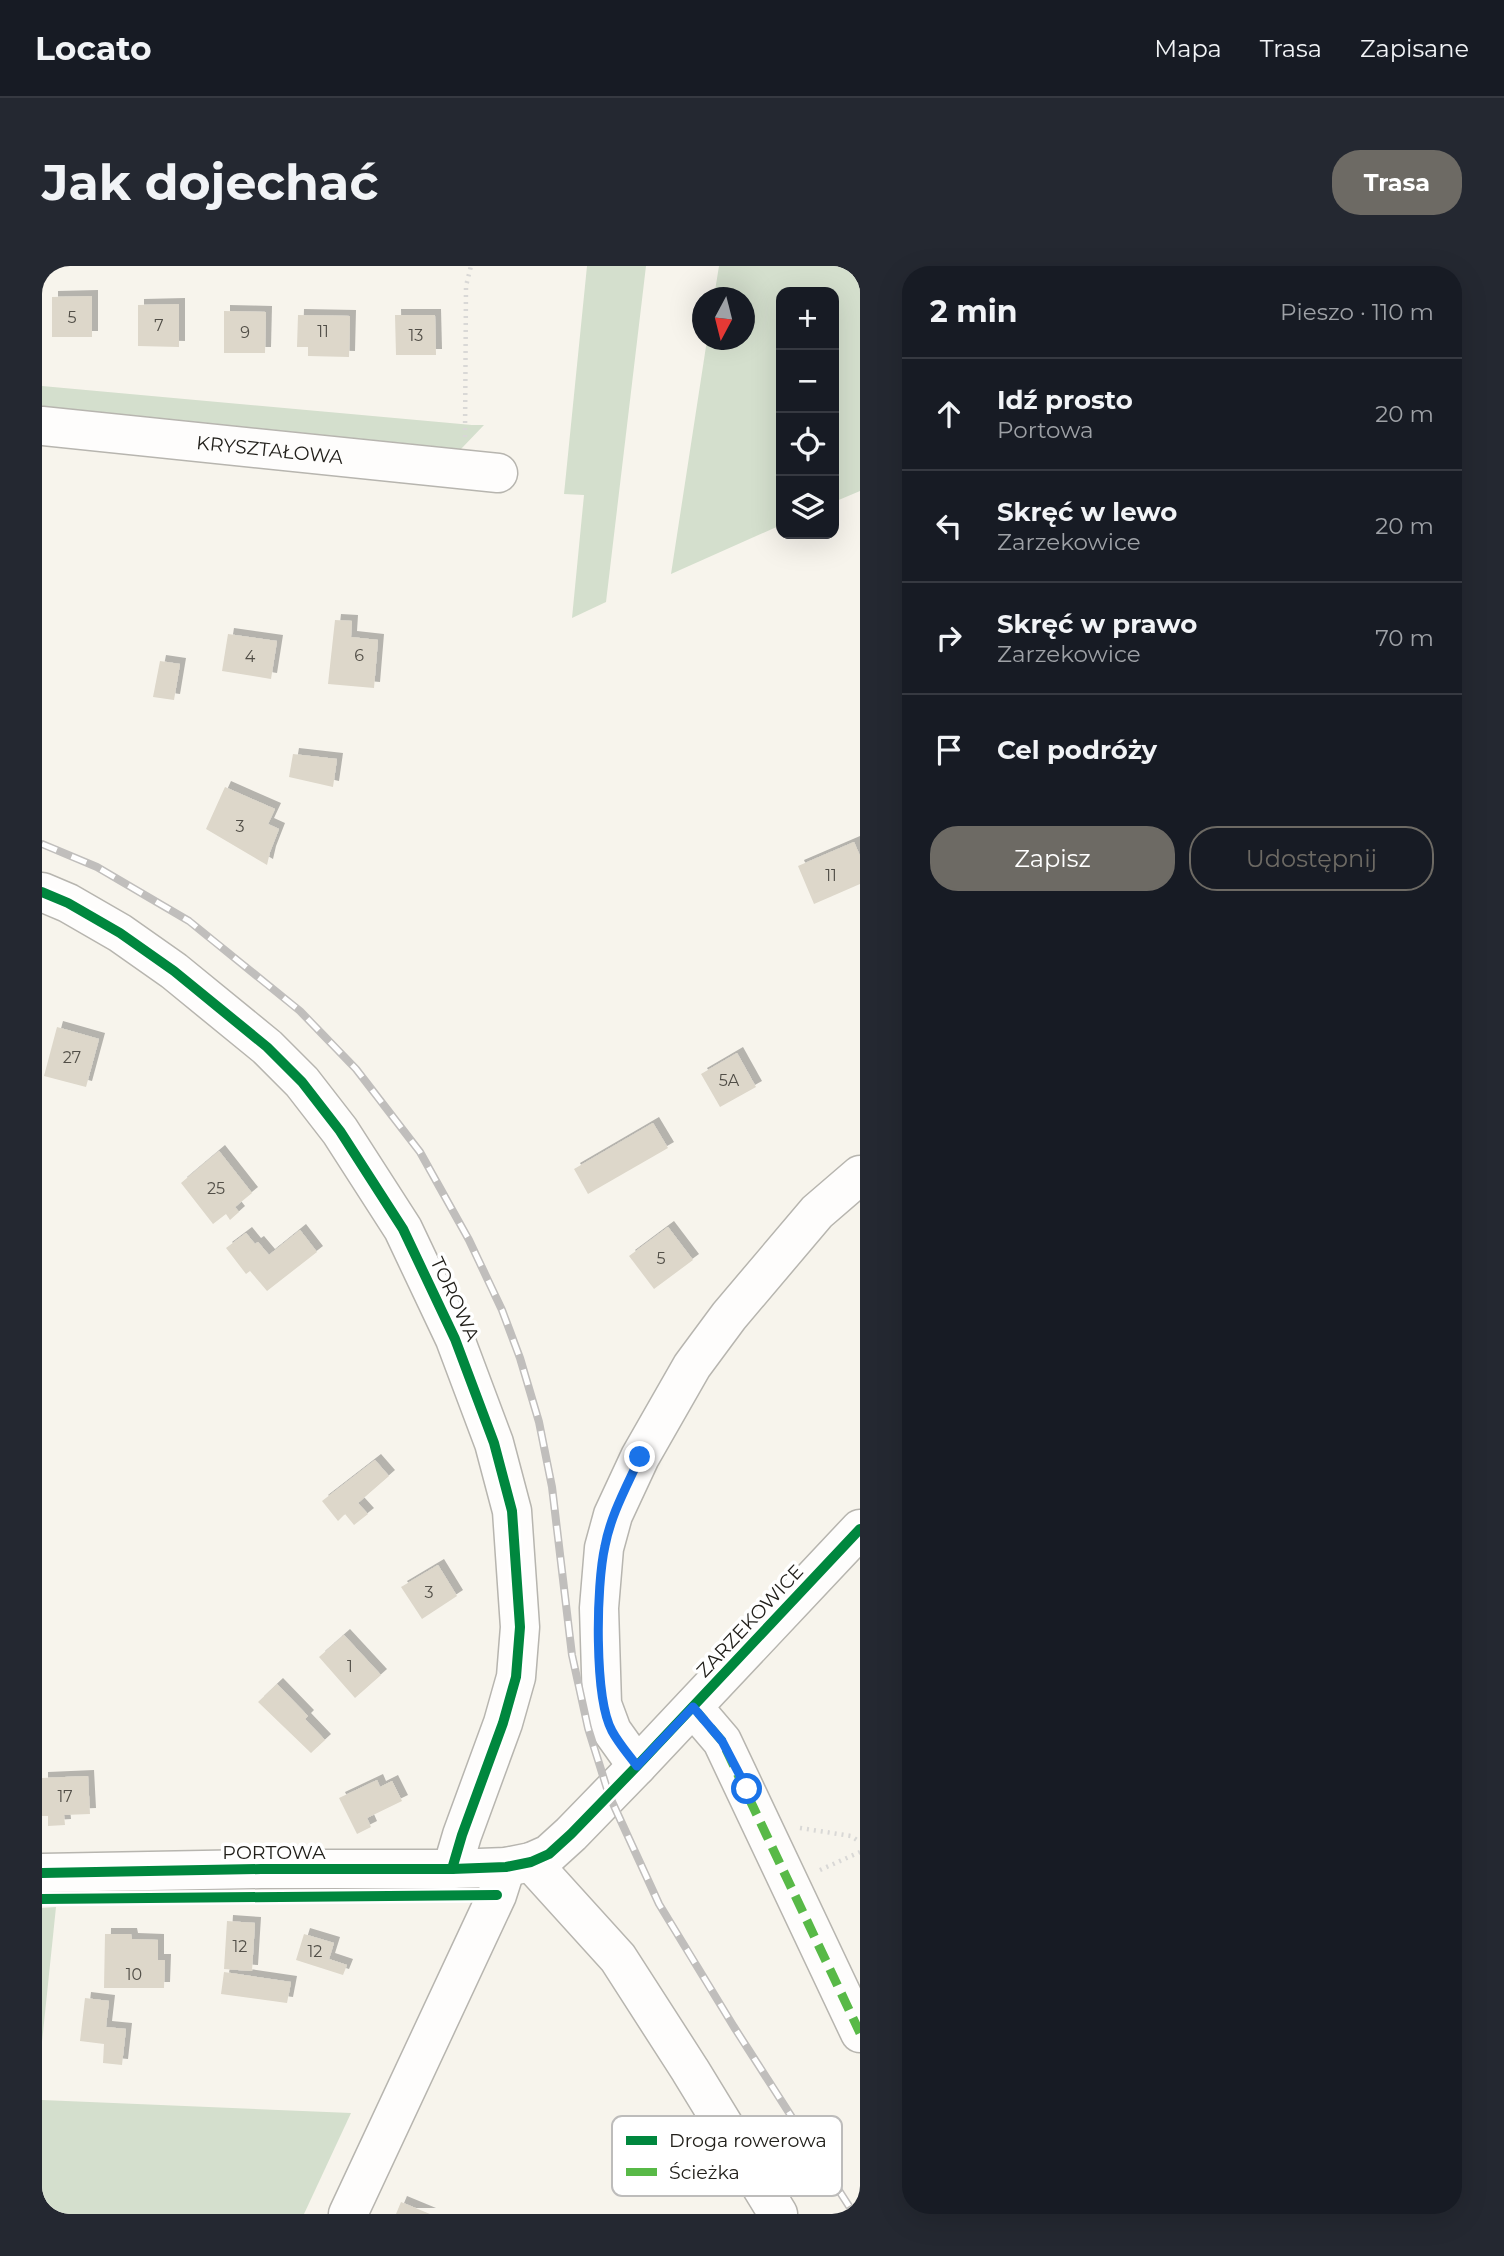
<!DOCTYPE html>
<html lang="pl">
<meta charset="utf-8">
<style>
body{margin:0;font-family:Montserrat,sans-serif;background:#242831;color:#f1f3f6}
.controls{position:absolute;right:21px;top:21px;display:grid;overflow:hidden;border-radius:14px;box-shadow:0 7px 28px #0002}
.controls button{width:63px;height:63px;display:grid;place-items:center;padding:0;border:0;border-bottom:2px solid #363941;background:#171b24;color:#f1f3f6;font:35px sans-serif}
.compass{position:absolute;left:650px;top:21px;width:63px;height:63px;border-radius:50%;background:#171b24;box-shadow:0 7px 28px #0002;rotate:187deg}
.stop{position:absolute;width:21px;height:21px;margin:-16px;border:5px solid #1a73e8;border-radius:50%;background:#fff}
.stop.end{background:#1a73e8;border-color:#fff;box-shadow:0 2px 7px #0008}
.list{margin:0;padding:0;list-style:none}
h2{display:flex;justify-content:space-between;align-items:center;height:91px;margin:0;padding:0 28px;font-size:30px}
h2 small{font-size:23px;font-weight:400;color:#9ea1a6}
.list li{display:grid;grid-template-columns:46px 1fr auto;gap:21px;align-items:center;box-sizing:border-box;height:112px;padding:0 28px;border-top:2px solid #363941}
.list b{display:block;font-size:26px;white-space:nowrap}
.list p{margin:0;font-size:23px;white-space:nowrap;color:#9ea1a6}
.list em{font-size:23px;font-style:normal;color:#9ea1a6}
.actions{display:flex;gap:14px;padding:21px 28px}
.actions a{flex:1;padding:16px 0;border:2px solid #6d6a64;border-radius:28px;text-align:center;font-size:24px;color:#6d6a64}
.actions .main{background:#6d6a64;color:#fff}
.icon{flex:none;width:38px;height:38px;fill:none;stroke:currentColor;stroke-width:2;stroke-linecap:round;stroke-linejoin:round}
.map{position:relative;flex:none;width:818px;height:1948px;overflow:hidden;border-radius:28px}
header{display:flex;align-items:center;gap:42px;box-sizing:border-box;height:98px;padding:0 35px;background:#171b24;border-bottom:2px solid #363941}
header strong{font-size:33px}
nav{display:flex;gap:38px;margin-inline-start:auto;font-size:24px}
.intro{display:flex;align-items:center;justify-content:space-between;box-sizing:border-box;height:168px;padding:0 42px}
h1{margin:0;font-size:49px}
.button{padding:18px 32px;border-radius:28px;background:#6d6a64;color:#fff;font-size:24px;font-weight:700}
main{display:flex;gap:42px;padding:0 42px}
aside{flex:1;background:#171b24;border-radius:28px;box-shadow:0 7px 28px #0002}
.map>svg:first-child{display:block}
</style>
<header>
<strong>Locato</strong>
<nav><a>Mapa</a><a>Trasa</a><a>Zapisane</a></nav>
</header>
<div class="intro"><h1>Jak dojechać</h1><a class="button">Trasa</a></div>
<main>
<div class="map">
<svg width="818" height="1948" viewBox="0 0 818 1948">
<defs>
<filter id="shadow"><feDropShadow dx="6" dy="-6" stdDeviation="0" flood-color="#0004"/></filter>
</defs>
<rect width="100%" height="100%" fill="#f7f4ec"/>
<!-- green -->
<g fill="#d4dfcd">
<polygon points="545,0 604,0 564,336 530,352 542,229 522,228"/>
<polygon points="677,0 818,0 818,225 792,236 792,26 739,26 739,259 629,308 665,74 702,74 702,32 672,31"/>
<polygon points="0,120 430,159 442,159 419,183 0,140"/>
<polygon points="14,1641 0,1776 0,1642"/>
<polygon points="0,1834 309,1847 262,1948 0,1948"/>
</g>
<!-- building -->
<g fill="#ddd7ca" filter="url(#shadow)">
<polygon points="50,30 50,71 10,71 10,31"/>
<polygon points="137,38 137,81 96,80 96,39"/>
<polygon points="182,45 224,46 223,87 182,87"/>
<polygon points="256,49 308,50 307,91 266,90 266,81 255,81"/>
<polygon points="353,49 393,49 394,89 354,89"/>
<polygon points="293,354 310,355 309,371 336,374 332,422 286,418"/>
<polygon points="186,368 235,375 229,413 180,405"/>
<polygon points="118,395 138,398 132,434 111,431"/>
<polygon points="251,488 295,493 291,521 247,511"/>
<polygon points="183,521 233,543 226,558 237,563 228,586 225,599 164,563"/>
<polygon points="812,576 818,590 818,618 772,638 756,600"/>
<polygon points="15,761 57,773 44,821 2,810"/>
<polygon points="695,787 714,821 678,841 659,808"/>
<polygon points="611,857 626,882 546,928 532,903"/>
<polygon points="177,885 210,927 193,941 197,946 188,954 184,948 171,958 139,917"/>
<polygon points="626,961 651,994 612,1023 587,990"/>
<polygon points="258,964 275,986 225,1025 208,1005 204,1008 184,982 204,967 213,978 216,976 227,989"/>
<polygon points="333,1194 347,1210 316,1237 326,1248 312,1259 303,1248 296,1255 280,1235"/>
<polygon points="396,1299 415,1330 380,1353 359,1321"/>
<polygon points="302,1369 339,1409 313,1432 277,1391"/>
<polygon points="235,1418 266,1450 263,1453 283,1474 269,1487 216,1436"/>
<polygon points="46,1510 48,1548 22,1549 23,1559 6,1560 6,1550 0,1550 0,1512"/>
<polygon points="335,1514 338,1521 350,1515 360,1535 325,1552 329,1561 315,1568 297,1532"/>
<polygon points="185,1655 213,1657 210,1705 182,1703"/>
<polygon points="63,1668 89,1668 90,1673 116,1674 116,1694 123,1694 122,1722 62,1722"/>
<polygon points="262,1668 292,1677 287,1693 305,1699 301,1709 254,1694"/>
<polygon points="182,1706 249,1716 245,1737 179,1728"/>
<polygon points="43,1732 67,1735 64,1761 84,1763 80,1799 61,1797 62,1778 38,1775"/>
<polygon points="359,1936 388,1948 354,1948"/>
</g>
<g fill="none" stroke-linecap="round" stroke-linejoin="round">
<defs>
<g id="minor">
<path id="s1" d="M0,160L456,207"/>
<polyline points="0,626 26,637 78,667 132,705 225,781 260,816 298,865 361,963 413,1073 452,1177 470,1245 478,1361 474,1411 461,1457 420,1569 410,1603"/>
<polyline points="651,1441 680,1475 818,1767"/>
<polyline points="595,1500 570,1465 560,1438 557,1342 562,1282 571,1249 598,1191 650,1100 687,1050 775,946 818,909"/>
<polyline points="489,1596 576,1692 648,1804 736,1948"/>
<polyline points="0,1607 219,1603 410,1603 464,1601 489,1596 507,1588 529,1568 595,1500 818,1263"/>
<polyline points="306,1948 455,1629 464,1601"/>
</g>
</defs>
<!-- minor casing -->
<use href="#minor" stroke="#b7b5af" stroke-width="41"/>
<!-- path -->
<g stroke="#d9d8d6" stroke-width="4.5" stroke-dasharray="2 5" stroke-linecap="butt">
<polyline points="423,171 424,20 429,0"/>
<polyline points="758,1562 809,1570 818,1576"/>
<polyline points="778,1604 818,1586"/>
</g>
<!-- minor -->
<use href="#minor" stroke="#fefdfc" stroke-width="38"/>
<defs>
<polyline id="rail" points="0,578 55,601 147,655 258,745 314,803 378,886 427,974 460,1044 478,1092 497,1156 510,1221 530,1389 546,1462 567,1529 617,1638 692,1761 812,1948"/>
</defs>
<!-- rail casing -->
<use href="#rail" stroke="#c0bebc" stroke-width="8"/>
<!-- rail -->
<use href="#rail" stroke="#fff" stroke-width="5" stroke-dasharray="16" stroke-linecap="butt"/>
<!-- quiet -->
<polyline stroke="#58b947" stroke-width="9" stroke-dasharray="18 9" stroke-linecap="butt" points="651,1441 680,1475 818,1767"/>
<defs>
<g id="cycleway">
<polyline points="0,626 26,637 78,667 132,705 225,781 260,816 298,865 361,963 413,1073 452,1177 470,1245 478,1361 474,1411 461,1457 420,1569 410,1603"/>
<polyline points="0,1607 219,1603 410,1603 464,1601 489,1596 507,1588 529,1568 595,1500 818,1263"/>
<polyline points="0,1633 455,1629"/>
</g>
</defs>
<!-- cycleway casing -->
<use href="#cycleway" stroke="#fff" stroke-width="15"/>
<!-- cycleway -->
<use href="#cycleway" stroke="#00873e" stroke-width="10"/>
</g>
<g fill="none" stroke-linecap="round" stroke-linejoin="round">
<!-- route -->
<path stroke="#1a73e8" stroke-width="9" d="M598,1191C585,1220 569,1248 563,1280C554,1319 552,1432 570,1465C577,1478 587,1489 595,1500L651,1441L680,1475L705,1523"/>
</g>
<g text-anchor="middle" dominant-baseline="central" stroke-width="7" stroke-linejoin="round" paint-order="stroke">
<!-- number labels -->
<g font-size="16" fill="#514e47">
<text x="30" y="51">5</text>
<text x="117" y="59">7</text>
<text x="281" y="65">11</text>
<text x="203" y="66">9</text>
<text x="374" y="69">13</text>
<text x="317" y="389">6</text>
<text x="208" y="390">4</text>
<text x="198" y="560">3</text>
<text x="789" y="609">11</text>
<text x="30" y="791">27</text>
<text x="687" y="814">5A</text>
<text x="174" y="922">25</text>
<text x="619" y="992">5</text>
<text x="387" y="1326">3</text>
<text x="308" y="1400">1</text>
<text x="23" y="1530">17</text>
<text x="198" y="1680">12</text>
<text x="273" y="1685">12</text>
<text x="92" y="1708">10</text>
</g>
<!-- street labels -->
<g font-size="19" fill="#22201b" stroke="#fff">
<text stroke="none"><textPath href="#s1" startOffset="229">KRYSZTAŁOWA</textPath></text>
<text transform="translate(413 1033) rotate(65)">TOROWA</text>
<text transform="translate(708 1355) rotate(-47)">ZARZEKOWICE</text>
<text x="232" y="1586">PORTOWA</text>
</g>
</g>
<!-- legend -->
<rect x="570" y="1850" width="230" height="80" rx="10" fill="#fff" stroke="#bdbcbb" stroke-width="2"/>
<rect x="584" y="1870" width="31" height="9" fill="#00873e"/>
<rect x="584" y="1902" width="31" height="8" fill="#58b947"/>
<g font-size="19" fill="#22201b">
<text x="627" y="1881">Droga rowerowa</text>
<text x="627" y="1913">Ścieżka</text>
</g>
</svg>
<div class="controls">
<button>+</button>
<button>−</button>
<button><svg class="icon" aria-label="locate" viewBox="0 0 24 24"><circle cx="12" cy="12" r="6"/><path d="M12 2v4M12 18v4M2 12h4M18 12h4"/></svg></button>
<button><svg class="icon" aria-label="layers" viewBox="0 0 24 24"><path d="M12 4l9 5-9 5-9-5zM3 14l9 5 9-5"/></svg></button>
</div>
<svg class="compass" viewBox="-18 -18 36 36"><path d="M0-13l5 13h-10z" fill="#e53935"/><path d="M0 13l5-13h-10z" fill="#9ea1a6"/></svg>
<div class="stop" style="left:705px;top:1523px"></div>
<div class="stop end" style="left:598px;top:1191px"></div>
</div>
<aside>
<h2>2 min<small>Pieszo · 110 m</small></h2>
<ul class="list">
<li><svg class="icon" aria-label="ahead" viewBox="0 0 24 24"><path d="M12 20V5M6 11l6-6 6 6"/></svg><div><b>Idź prosto</b><p>Portowa</p></div><em>20 m</em></li>
<li><svg class="icon" aria-label="left" viewBox="0 0 24 24"><path d="M17 20v-9H6M10 6l-5 5 5 5"/></svg><div><b>Skręć w lewo</b><p>Zarzekowice</p></div><em>20 m</em></li>
<li><svg class="icon" aria-label="right" viewBox="0 0 24 24"><path d="M7 20v-9h11M14 6l5 5-5 5"/></svg><div><b>Skręć w prawo</b><p>Zarzekowice</p></div><em>70 m</em></li>
<li><svg class="icon" aria-label="arrive" viewBox="0 0 24 24"><path d="M6 21V4h12l-3 4 3 4H6"/></svg><div><b>Cel podróży</b></div></li>
</ul>
<div class="actions"><a class="main">Zapisz</a><a>Udostępnij</a></div>
</aside>
</main>
